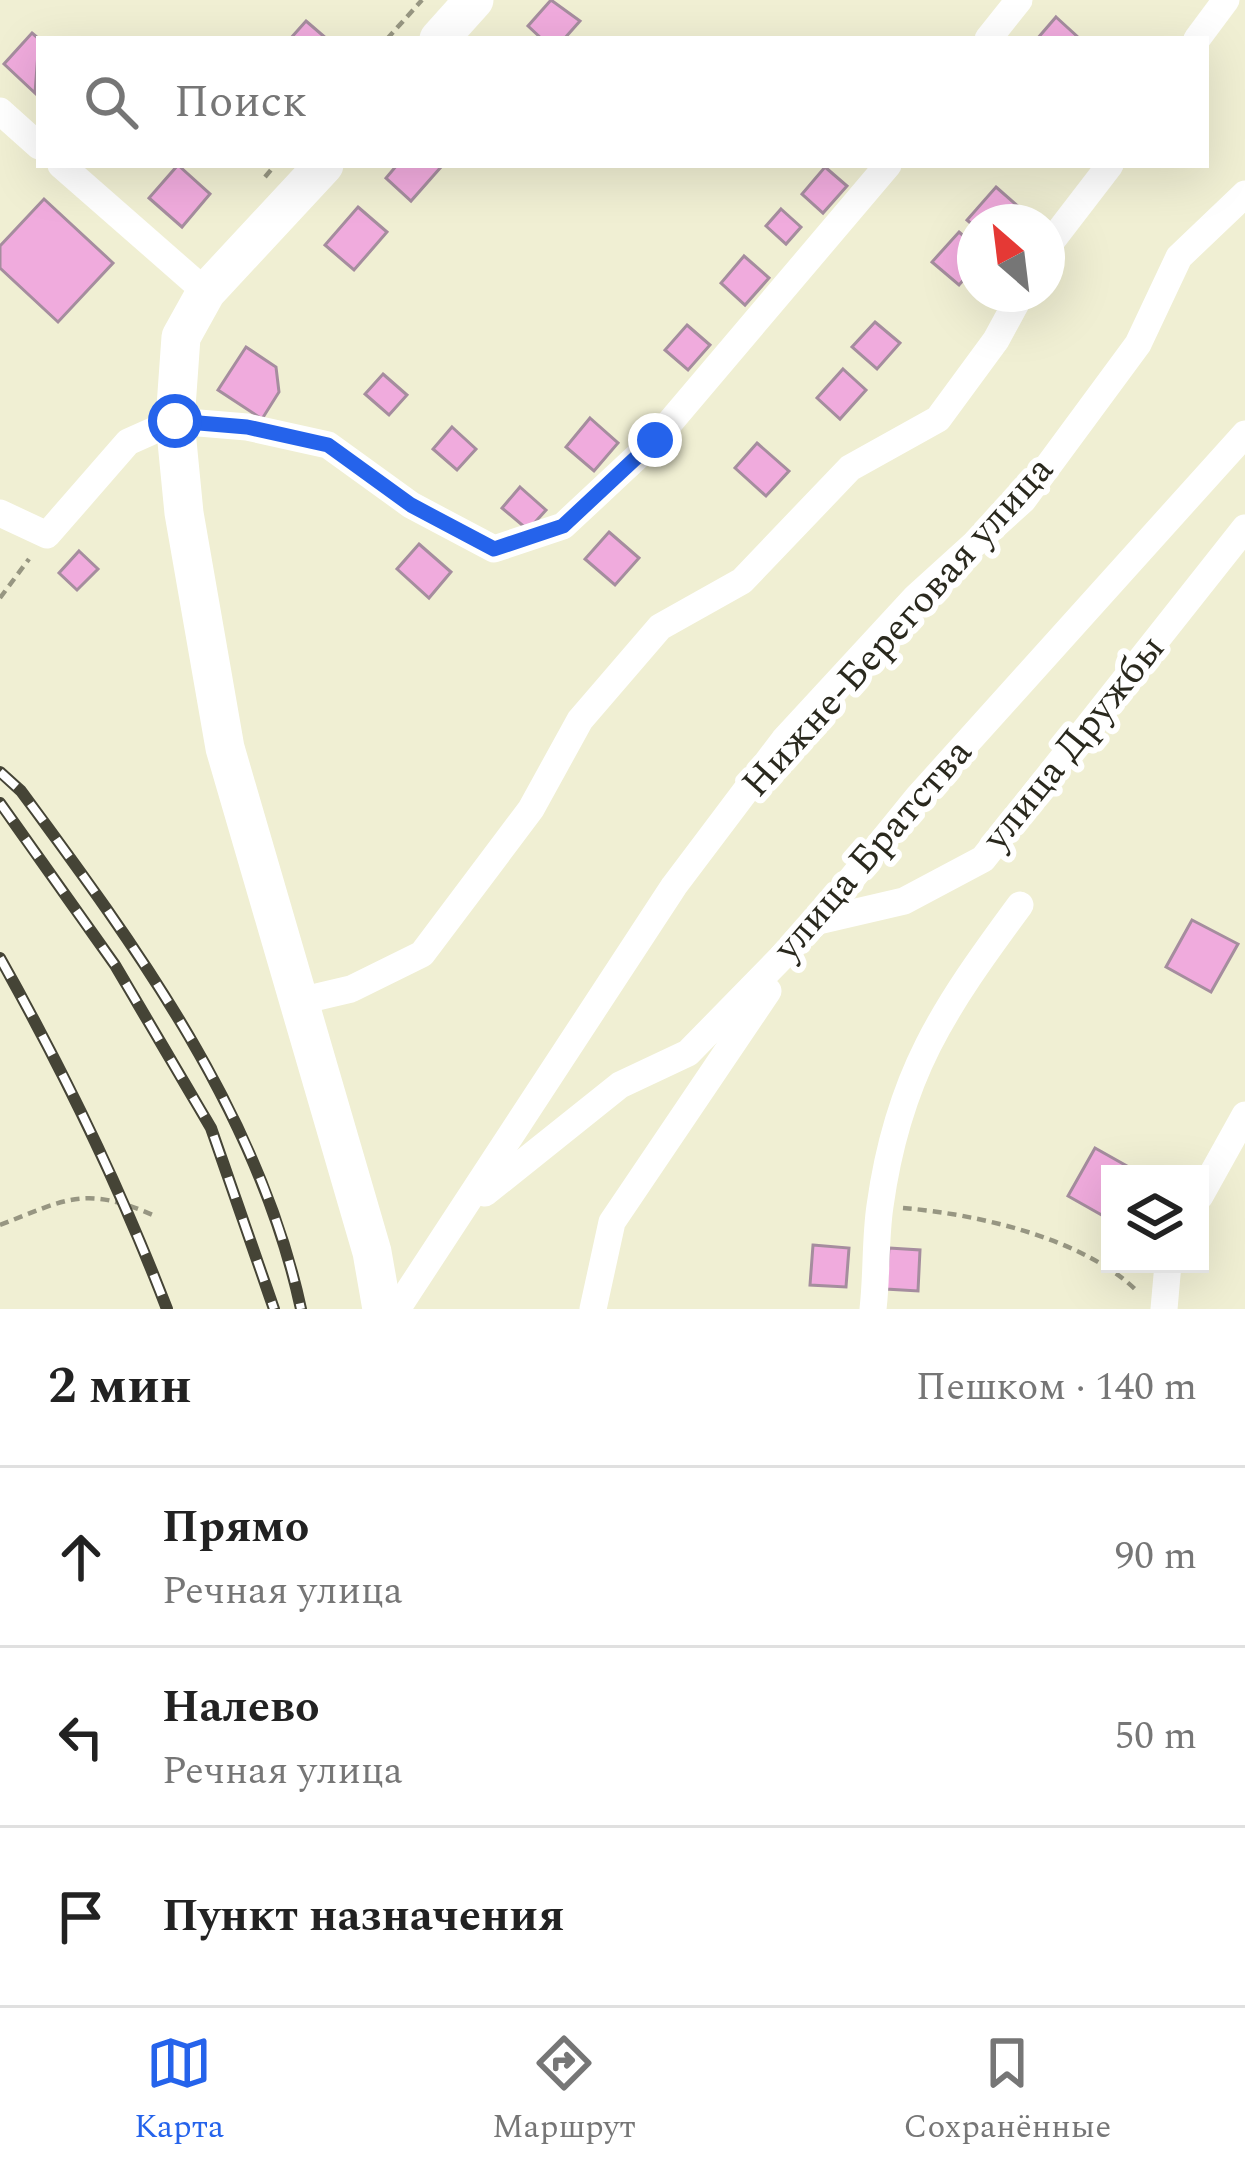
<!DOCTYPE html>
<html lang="ru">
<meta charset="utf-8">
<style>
body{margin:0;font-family:Spectral,serif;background:#f6f6f6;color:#222}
.controls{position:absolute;right:36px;bottom:36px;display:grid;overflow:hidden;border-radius:0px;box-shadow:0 12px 48px #0002}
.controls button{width:108px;height:108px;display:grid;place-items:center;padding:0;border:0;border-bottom:3px solid #e0e0e0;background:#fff;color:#222;font:60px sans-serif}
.compass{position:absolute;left:957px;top:204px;width:108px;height:108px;border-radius:50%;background:#fff;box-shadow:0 12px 48px #0002;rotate:332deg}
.stop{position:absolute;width:36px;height:36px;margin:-27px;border:9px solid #2563eb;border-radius:50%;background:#fff}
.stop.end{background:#2563eb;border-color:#fff;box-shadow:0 3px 12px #0008}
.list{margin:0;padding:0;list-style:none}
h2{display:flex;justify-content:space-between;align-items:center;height:156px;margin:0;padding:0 48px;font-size:51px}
h2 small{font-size:39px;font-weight:400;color:#767676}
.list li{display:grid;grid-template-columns:78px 1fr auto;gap:36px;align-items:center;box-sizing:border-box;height:180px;padding:0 48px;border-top:3px solid #e0e0e0}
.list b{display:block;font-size:45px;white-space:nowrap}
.list p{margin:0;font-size:39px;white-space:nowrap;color:#767676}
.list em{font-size:39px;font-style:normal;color:#767676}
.icon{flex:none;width:66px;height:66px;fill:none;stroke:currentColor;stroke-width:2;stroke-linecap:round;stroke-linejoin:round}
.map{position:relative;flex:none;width:1245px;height:1309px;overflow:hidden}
.search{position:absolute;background:#fff;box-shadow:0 12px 48px #0002;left:36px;right:36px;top:36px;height:132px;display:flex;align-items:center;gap:30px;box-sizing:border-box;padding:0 42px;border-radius:0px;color:#767676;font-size:45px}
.sheet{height:696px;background:#fff}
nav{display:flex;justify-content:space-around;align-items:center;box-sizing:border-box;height:168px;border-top:3px solid #e0e0e0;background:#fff;font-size:33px;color:#767676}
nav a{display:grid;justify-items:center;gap:6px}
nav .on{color:#2563eb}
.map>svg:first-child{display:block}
</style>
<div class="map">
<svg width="1245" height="1309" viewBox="0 0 1245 1309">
<rect width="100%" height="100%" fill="#f0efd3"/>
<!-- building -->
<g fill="#f0abdd" stroke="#a58d9e" stroke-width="3">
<polygon points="551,0 580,21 564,39 542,39 528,26"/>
<polygon points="1056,17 1080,39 1037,39"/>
<polygon points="306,21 327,39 290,39"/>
<polygon points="32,33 39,39 35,93 4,64"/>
<polygon points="178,165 210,194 182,227 149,198"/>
<polygon points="397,165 440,165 441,167 411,201 386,178"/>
<polygon points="825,167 847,186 823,213 802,194"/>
<polygon points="996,187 1021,209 1010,222 975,222 975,227 967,220"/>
<polygon points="44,199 113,263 58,322 0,268 0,246"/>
<polygon points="358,207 387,232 354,270 325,245"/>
<polygon points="781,209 801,227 786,244 766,226"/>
<polygon points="959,232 975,246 975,267 959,285 932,262"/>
<polygon points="744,256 769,278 745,305 721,283"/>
<polygon points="875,322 900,343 877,369 852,347"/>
<polygon points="687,325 710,345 688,370 665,350"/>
<polygon points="246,347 276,367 279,392 262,419 218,390"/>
<polygon points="843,369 866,390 840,419 817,398"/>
<polygon points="383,374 407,395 389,415 365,394"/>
<polygon points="590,418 618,443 594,471 566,447"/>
<polygon points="452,427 476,449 457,470 433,449"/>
<polygon points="757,443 789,471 766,496 735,468"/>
<polygon points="520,487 546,510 528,530 502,508"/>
<polygon points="609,532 639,558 615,585 585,559"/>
<polygon points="419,544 451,572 429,598 397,569"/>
<polygon points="79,551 98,569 77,590 59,573"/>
<polygon points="1192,920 1238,944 1211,992 1166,967"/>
<polygon points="1095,1148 1134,1170 1110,1174 1107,1218 1068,1196"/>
<polygon points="813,1245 849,1248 846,1287 810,1285"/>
<polygon points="889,1248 920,1250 918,1291 886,1289"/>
</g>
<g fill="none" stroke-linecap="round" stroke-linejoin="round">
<!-- path -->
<g stroke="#979682" stroke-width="4.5" stroke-dasharray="9 6" stroke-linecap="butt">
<polyline points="387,39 422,0"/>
<polyline points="265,177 275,165"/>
<polyline points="0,598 29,559"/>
<path d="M903,1208C977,1214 1083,1238 1137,1291"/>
<path d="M0,1225C67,1199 85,1185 155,1216"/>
</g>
<!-- street -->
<g stroke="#fff" stroke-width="27">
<polyline points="988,39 1019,0"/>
<polyline points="1197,39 1226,0"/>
<polyline points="0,111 39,146"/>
<polyline points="61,165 206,292"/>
<polyline points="1047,247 1110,165"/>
<polyline points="0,513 47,535 128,442 175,421 247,427 328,445 411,505 494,549 563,526 655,440 888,165"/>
<polyline points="818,921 904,901 983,859 1245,528"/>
<polyline points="300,1001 351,989 422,954 531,809 580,720 660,627 742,581 850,468 938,419 996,340 1021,294"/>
<polyline points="485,1193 620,1085 688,1053 819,919 918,797 1245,434"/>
<polyline points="1200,1196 1245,1115"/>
<polyline points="397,1309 674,886 784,740 916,597 1023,500 1138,344 1179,257 1245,194"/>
<polyline points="593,1309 612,1222 768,991"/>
<path d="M873,1309C877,1275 875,1240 880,1206C898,1075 944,1008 1020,905"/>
<polyline points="1164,1309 1168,1264"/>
</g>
<!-- secondary -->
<g stroke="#fff" stroke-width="39">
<polyline points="439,39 474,0"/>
<polyline points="324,165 206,292 181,337 175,421 184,513 225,748 372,1252 382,1309"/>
</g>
<defs>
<g id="rail">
<path d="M0,772L21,791C137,948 259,1114 301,1309"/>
<polyline points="0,803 115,965 211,1128 274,1309"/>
<path d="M0,958C64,1072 120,1187 167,1309"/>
</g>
</defs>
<!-- rail casing -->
<use href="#rail" stroke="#454436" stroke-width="12"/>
<!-- rail -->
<use href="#rail" stroke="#fff" stroke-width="8" stroke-dasharray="22" stroke-linecap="butt"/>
</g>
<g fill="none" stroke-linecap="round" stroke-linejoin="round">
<!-- route -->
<polyline stroke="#2563eb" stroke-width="15" points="175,421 247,427 328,445 411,505 494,549 563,526 655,440"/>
</g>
<g text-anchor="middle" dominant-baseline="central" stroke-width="12" stroke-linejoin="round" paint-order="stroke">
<!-- street labels -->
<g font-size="39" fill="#2a291e" stroke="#fff">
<text transform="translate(898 627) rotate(-48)">Нижне-Береговая улица</text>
<text transform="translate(1074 743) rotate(-51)">улица Дружбы</text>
<text transform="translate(873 850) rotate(-49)">улица Братства</text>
</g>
</g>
</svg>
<div class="controls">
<button><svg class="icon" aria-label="layers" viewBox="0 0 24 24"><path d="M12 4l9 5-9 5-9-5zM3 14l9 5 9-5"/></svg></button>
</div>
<svg class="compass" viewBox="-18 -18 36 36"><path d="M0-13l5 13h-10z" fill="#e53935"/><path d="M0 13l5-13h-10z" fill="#767676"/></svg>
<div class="stop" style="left:175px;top:421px"></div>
<div class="stop end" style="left:655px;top:440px"></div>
<div class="search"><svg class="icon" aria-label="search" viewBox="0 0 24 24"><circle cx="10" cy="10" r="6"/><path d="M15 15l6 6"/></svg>Поиск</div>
</div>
<section class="sheet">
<h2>2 мин<small>Пешком · 140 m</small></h2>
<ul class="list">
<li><svg class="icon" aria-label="ahead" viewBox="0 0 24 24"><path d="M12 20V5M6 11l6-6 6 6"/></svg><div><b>Прямо</b><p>Речная улица</p></div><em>90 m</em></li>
<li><svg class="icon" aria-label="left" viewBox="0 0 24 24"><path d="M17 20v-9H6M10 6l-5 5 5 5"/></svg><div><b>Налево</b><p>Речная улица</p></div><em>50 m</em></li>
<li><svg class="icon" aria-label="arrive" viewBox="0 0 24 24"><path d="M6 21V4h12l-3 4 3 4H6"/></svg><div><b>Пункт назначения</b></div></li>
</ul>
</section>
<nav>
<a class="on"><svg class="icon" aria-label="map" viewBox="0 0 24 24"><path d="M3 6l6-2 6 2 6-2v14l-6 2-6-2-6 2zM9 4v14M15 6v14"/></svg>Карта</a>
<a><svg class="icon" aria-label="directions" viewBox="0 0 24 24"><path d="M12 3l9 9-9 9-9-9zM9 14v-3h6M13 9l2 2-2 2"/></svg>Маршрут</a>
<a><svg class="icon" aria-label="saved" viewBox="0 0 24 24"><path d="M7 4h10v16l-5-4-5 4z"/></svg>Сохранённые</a>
</nav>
